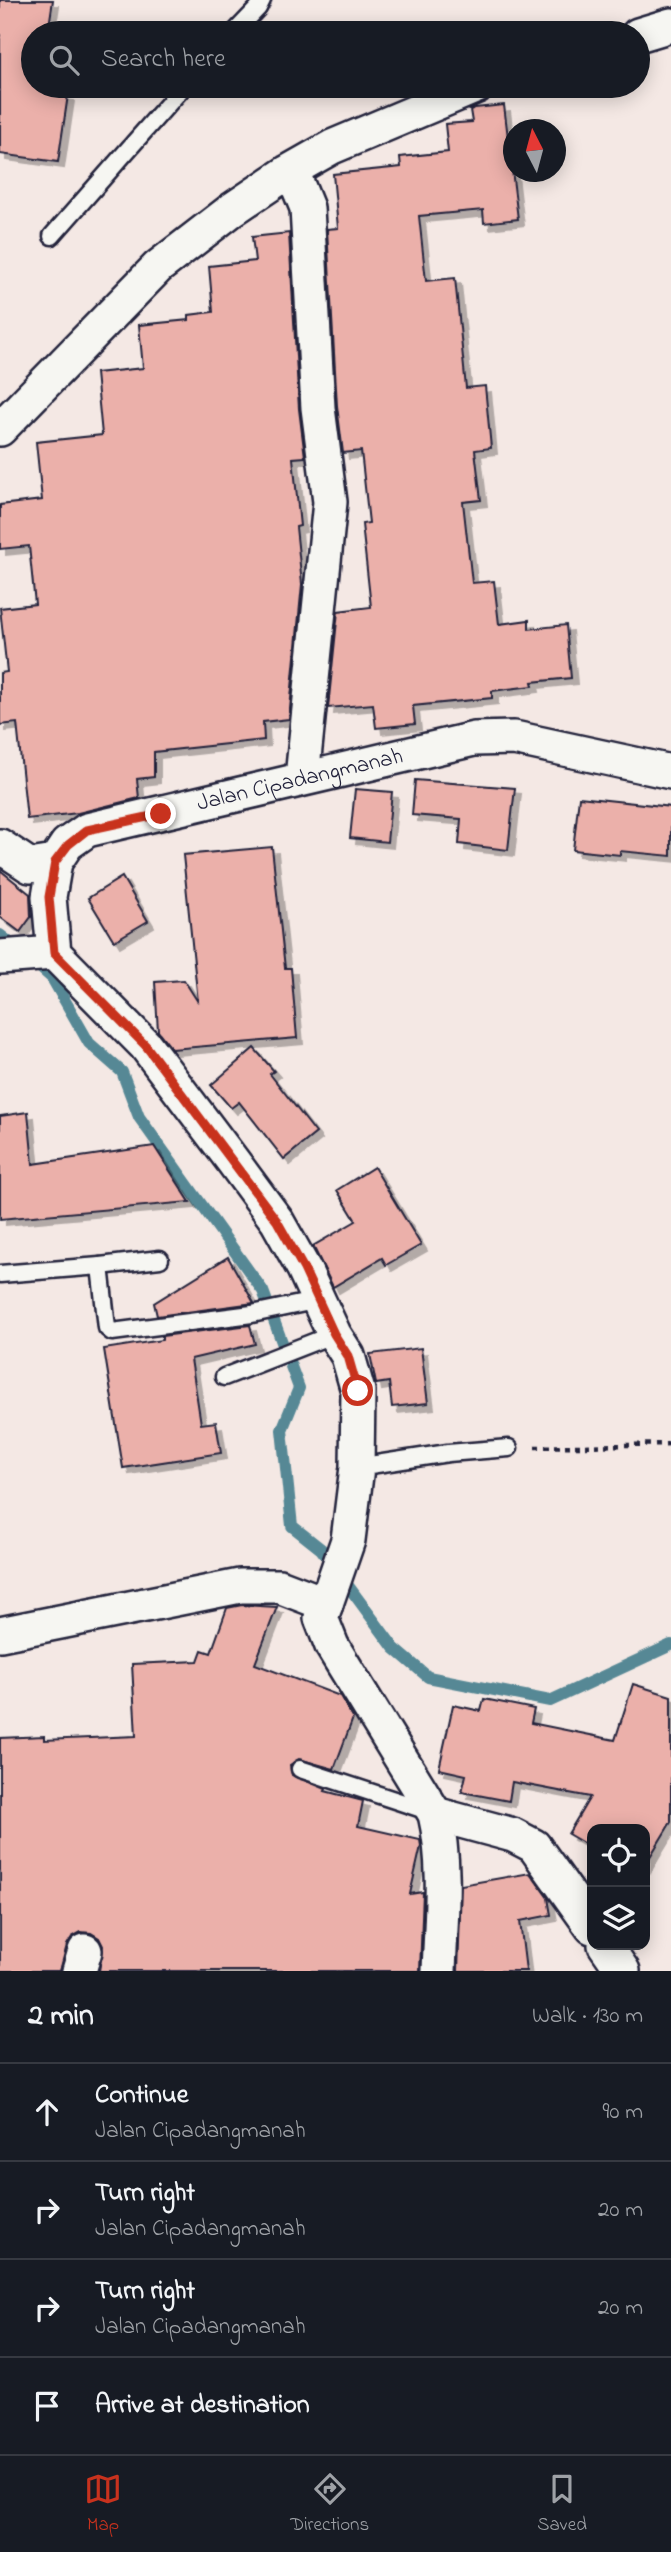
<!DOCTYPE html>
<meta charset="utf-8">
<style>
body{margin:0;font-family:"Indie Flower",sans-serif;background:#20242c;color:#f1f3f6}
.controls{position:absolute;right:21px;bottom:21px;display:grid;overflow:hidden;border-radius:14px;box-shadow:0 4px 18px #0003}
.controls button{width:63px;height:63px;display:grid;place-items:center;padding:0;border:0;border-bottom:2px solid #363941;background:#171b24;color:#f1f3f6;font:35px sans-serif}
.compass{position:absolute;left:503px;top:119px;width:63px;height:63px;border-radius:50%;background:#171b24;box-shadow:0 4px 18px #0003;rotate:354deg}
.stop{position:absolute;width:21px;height:21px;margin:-16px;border:5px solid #c8321e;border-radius:50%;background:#fff}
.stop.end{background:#c8321e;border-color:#fff;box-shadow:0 2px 7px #0008}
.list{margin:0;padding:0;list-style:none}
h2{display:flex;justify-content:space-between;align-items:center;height:91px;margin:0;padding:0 28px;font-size:30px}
h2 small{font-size:23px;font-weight:400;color:#9ea1a6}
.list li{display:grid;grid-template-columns:46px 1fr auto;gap:21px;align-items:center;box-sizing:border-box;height:98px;padding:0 28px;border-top:2px solid #363941}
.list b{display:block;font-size:26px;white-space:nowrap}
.list p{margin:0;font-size:23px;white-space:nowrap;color:#9ea1a6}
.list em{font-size:23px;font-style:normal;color:#9ea1a6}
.icon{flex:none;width:38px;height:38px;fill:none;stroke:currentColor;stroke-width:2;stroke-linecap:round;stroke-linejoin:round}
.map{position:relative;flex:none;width:671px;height:1971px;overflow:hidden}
.search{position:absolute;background:#171b24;box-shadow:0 4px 18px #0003;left:21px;right:21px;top:21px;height:77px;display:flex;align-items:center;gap:18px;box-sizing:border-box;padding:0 24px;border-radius:38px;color:#9ea1a6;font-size:26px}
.sheet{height:483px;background:#171b24}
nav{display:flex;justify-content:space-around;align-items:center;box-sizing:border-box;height:98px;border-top:2px solid #363941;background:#171b24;font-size:19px;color:#9ea1a6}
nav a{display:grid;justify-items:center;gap:4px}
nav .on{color:#c8321e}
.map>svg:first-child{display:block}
</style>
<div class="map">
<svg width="671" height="1971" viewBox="0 0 671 1971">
<defs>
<filter id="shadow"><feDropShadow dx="6" dy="6" stdDeviation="0" flood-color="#0004"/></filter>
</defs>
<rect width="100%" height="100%" fill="#f4e8e4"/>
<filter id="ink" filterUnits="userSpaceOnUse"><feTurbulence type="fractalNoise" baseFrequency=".0143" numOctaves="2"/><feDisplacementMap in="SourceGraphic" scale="14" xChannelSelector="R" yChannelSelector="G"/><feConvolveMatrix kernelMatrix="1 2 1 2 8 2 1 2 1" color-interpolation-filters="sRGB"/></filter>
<g filter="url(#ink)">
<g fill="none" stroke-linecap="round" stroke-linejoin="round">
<!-- stream -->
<g stroke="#578895" stroke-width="12">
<polyline points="0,935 19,950"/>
<polyline points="33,961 52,978 89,1043 122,1072 139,1117 263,1291 299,1388 282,1430 292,1526 321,1549 394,1648 428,1677 550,1701 671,1645"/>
</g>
</g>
<!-- building -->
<g fill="#ebb0aa" stroke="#22223b" stroke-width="2" filter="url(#shadow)">
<polygon points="0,0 53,0 48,33 33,33 33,86 41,86 40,91 68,95 58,162 0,154"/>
<polygon points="504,105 518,219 484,223 483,210 419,216 426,281 455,278 466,388 485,386 491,448 475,450 481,500 463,502 472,583 494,581 499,624 529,620 529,629 566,625 571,678 532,682 533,686 492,691 492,698 413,706 415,724 376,728 373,704 328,708 338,611 371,607 362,524 369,523 361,451 343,453 337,406 327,229 338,228 333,174 401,167 400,157 448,152 445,124 472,122 470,110 475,108"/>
<polygon points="289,233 299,409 305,457 293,458 300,526 296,527 302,584 289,719 263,722 264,740 154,752 154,777 137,779 139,798 78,813 27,819 17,723 0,725 0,673 7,672 0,608 35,604 29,546 0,549 0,505 42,500 36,442 102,435 96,373 143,368 139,325 189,320 189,315 213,312 209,266 255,261 252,237"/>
<polygon points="415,780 515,788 508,850 459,844 461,819 412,815"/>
<polygon points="355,789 392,792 387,842 350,838"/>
<polygon points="579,797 671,807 671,856 620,851 620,855 573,850"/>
<polygon points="272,847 285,968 291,968 297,1038 172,1049 158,1031 155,982 184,980 198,1002 183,855"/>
<polygon points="0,870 30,894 31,917 20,932 0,917"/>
<polygon points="122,877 148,921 114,941 88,898"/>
<polygon points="254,1048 274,1071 270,1074 316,1133 284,1159 239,1102 231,1108 211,1085"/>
<polygon points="28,1112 33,1164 154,1146 190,1202 0,1219 0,1116"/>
<polygon points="374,1167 421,1245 386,1265 382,1258 333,1287 313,1246 356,1221 337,1190"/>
<polygon points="228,1257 254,1303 157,1316 154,1303"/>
<polygon points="250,1325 255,1344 191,1359 201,1424 216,1422 221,1453 123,1468 104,1349 162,1340 162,1336"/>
<polygon points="421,1348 428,1403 392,1407 389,1382 376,1384 370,1354"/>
<polygon points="242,1605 277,1607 255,1664 340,1696 353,1718 334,1769 299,1759 290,1765 292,1775 326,1789 325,1791 363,1801 358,1826 420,1840 421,1846 410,1894 423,1892 420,1971 99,1971 103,1946 99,1938 91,1933 81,1932 72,1937 67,1945 60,1971 0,1971 0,1738 44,1736 44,1740 136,1736 132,1664 198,1661 202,1650 211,1653 227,1608"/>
<polygon points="633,1684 671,1696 671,1822 645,1865 645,1829 592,1829 592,1848 568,1834 590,1797 512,1782 509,1801 462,1792 466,1775 439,1769 453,1705 481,1711 484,1699 534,1709 531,1723 615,1740"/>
<polygon points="530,1873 548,1898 551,1915 520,1921 526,1971 458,1971 461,1885"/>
</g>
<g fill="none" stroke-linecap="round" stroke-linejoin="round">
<defs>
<g id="lane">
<polyline points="234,33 258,8 262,0"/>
<polyline points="52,236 184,86"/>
<polyline points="100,1266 160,1259"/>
<polyline points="0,1274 100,1266 107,1328 112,1332 252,1314 319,1300"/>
<polyline points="224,1377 334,1334"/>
<polyline points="357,1467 448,1453 509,1448"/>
<polyline points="300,1769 431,1812"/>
</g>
<g id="street">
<polyline points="638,35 671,25"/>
<polyline points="292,171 307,208 318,408 330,502 302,778"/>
<polyline points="0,429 158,267 233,209 288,172 332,147 477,86"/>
<polyline points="0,846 30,866 55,862"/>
<polyline points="0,957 54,953"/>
<polyline points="0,1634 240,1586 279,1586 326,1604"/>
<polyline points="435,1814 513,1835 534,1846 592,1927"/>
<polyline points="605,1945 623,1971"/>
<polyline points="79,1971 85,1951"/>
<path id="s1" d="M439,1971C441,1919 447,1865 435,1814L332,1646L321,1618L348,1540L357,1467L358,1391L348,1356L334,1334L304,1269L277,1221L232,1160L146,1046L54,953L49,897L55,862L67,844L87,830L474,739L514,738L671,772"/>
</g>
</defs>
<!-- lane casing -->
<use href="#lane" stroke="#22223b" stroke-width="21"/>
<!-- street casing -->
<use href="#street" stroke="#22223b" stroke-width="38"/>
<!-- path -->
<polyline stroke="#22223b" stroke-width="4.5" stroke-dasharray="5 5" stroke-linecap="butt" points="535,1447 671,1444"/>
<!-- lane -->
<use href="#lane" stroke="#f6f6f2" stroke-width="16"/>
<!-- street -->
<use href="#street" stroke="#f6f6f2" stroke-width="33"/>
</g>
</g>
<g fill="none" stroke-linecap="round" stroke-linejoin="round" filter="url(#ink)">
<!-- route -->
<polyline stroke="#c8321e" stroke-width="9" points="161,814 87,830 68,845 55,862 49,897 54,953 146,1046 277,1221 304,1269 334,1334 348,1356 358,1391"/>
</g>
<g text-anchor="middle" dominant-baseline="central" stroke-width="6" stroke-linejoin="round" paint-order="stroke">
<!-- street labels -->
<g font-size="23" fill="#22223b" stroke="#f6f6f2">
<text stroke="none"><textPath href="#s1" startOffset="1512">Jalan Cipadangmanah</textPath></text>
</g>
</g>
</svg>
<div class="controls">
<button><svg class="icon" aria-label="locate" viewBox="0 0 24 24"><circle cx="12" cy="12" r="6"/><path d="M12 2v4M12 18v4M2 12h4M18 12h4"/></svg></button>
<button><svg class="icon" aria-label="layers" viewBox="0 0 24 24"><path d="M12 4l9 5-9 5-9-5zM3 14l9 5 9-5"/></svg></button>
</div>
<svg class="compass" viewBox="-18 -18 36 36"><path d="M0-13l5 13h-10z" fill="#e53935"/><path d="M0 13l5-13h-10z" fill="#9ea1a6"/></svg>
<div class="stop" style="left:358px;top:1391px"></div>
<div class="stop end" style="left:161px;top:814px"></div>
<div class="search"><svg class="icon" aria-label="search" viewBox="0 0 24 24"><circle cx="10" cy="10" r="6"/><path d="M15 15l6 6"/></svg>Search here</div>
</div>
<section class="sheet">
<h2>2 min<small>Walk · 130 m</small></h2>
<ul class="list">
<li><svg class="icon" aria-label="ahead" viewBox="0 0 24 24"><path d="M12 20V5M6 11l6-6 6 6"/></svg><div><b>Continue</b><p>Jalan Cipadangmanah</p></div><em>90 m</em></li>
<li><svg class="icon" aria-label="right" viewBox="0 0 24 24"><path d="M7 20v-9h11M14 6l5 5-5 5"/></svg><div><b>Turn right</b><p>Jalan Cipadangmanah</p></div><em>20 m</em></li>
<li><svg class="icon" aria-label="right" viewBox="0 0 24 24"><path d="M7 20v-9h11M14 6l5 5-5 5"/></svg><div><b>Turn right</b><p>Jalan Cipadangmanah</p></div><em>20 m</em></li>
<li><svg class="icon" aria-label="arrive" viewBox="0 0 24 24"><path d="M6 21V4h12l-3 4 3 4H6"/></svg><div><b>Arrive at destination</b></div></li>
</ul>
</section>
<nav>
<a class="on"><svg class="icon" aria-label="map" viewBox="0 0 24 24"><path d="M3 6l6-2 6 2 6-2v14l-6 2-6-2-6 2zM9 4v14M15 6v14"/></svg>Map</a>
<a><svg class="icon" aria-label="directions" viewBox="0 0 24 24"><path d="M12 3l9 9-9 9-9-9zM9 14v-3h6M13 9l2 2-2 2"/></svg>Directions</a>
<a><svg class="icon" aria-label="saved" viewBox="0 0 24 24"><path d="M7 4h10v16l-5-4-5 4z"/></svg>Saved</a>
</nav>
